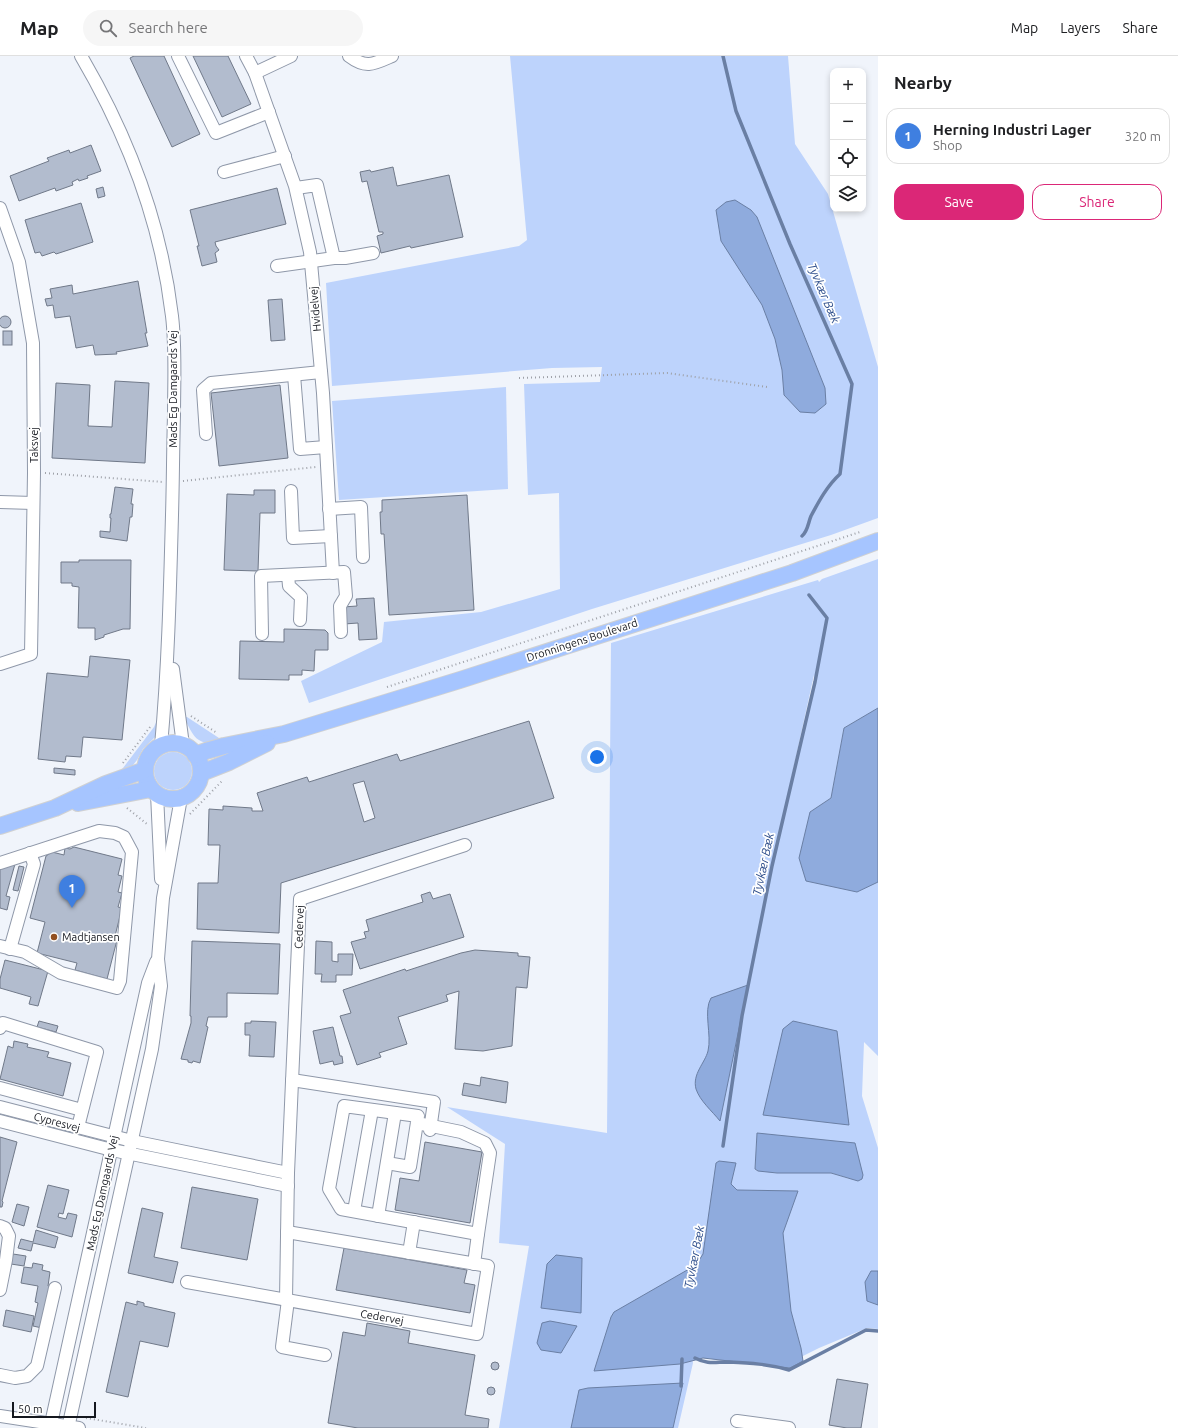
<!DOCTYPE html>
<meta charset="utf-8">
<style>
body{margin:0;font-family:Ubuntu,sans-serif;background:#f6f6f6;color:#202124}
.controls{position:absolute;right:12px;top:12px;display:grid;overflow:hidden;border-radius:8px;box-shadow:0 2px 6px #0003}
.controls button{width:36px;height:36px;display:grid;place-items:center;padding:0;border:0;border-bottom:1px solid #e0e0e0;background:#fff;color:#202124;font:20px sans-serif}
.scale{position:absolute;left:12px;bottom:10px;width:84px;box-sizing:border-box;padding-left:4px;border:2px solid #15181f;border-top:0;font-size:11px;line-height:14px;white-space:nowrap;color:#15181f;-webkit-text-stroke:3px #fff;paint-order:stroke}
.you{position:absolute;left:597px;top:701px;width:14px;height:14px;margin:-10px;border:3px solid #fff;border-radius:50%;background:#1a73e8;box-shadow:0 0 0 6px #1a73e833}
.badge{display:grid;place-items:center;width:26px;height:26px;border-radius:50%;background:#db2777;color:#fff;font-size:13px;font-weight:700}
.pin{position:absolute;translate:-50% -33px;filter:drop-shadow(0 1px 2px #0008)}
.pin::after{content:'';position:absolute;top:21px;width:14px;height:12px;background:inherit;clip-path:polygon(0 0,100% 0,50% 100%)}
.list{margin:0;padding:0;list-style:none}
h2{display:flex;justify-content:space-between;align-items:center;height:52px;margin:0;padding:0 16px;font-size:17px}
h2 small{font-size:13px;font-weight:400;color:#757577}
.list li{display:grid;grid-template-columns:26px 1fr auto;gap:12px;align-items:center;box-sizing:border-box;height:56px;margin:0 8px 8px;padding:0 8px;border:1px solid #e0e0e0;border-radius:12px}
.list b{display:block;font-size:15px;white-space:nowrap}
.list p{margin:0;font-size:13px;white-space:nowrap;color:#757577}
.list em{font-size:13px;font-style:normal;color:#757577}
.actions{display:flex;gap:8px;padding:12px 16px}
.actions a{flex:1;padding:9px 0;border:1px solid #db2777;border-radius:12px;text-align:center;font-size:14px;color:#db2777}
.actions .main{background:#db2777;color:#fff}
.icon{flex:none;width:22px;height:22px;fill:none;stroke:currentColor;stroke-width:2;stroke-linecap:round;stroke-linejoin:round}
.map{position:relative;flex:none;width:878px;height:1372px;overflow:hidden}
header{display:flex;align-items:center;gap:24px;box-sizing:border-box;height:56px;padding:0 20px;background:#fff;border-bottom:1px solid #e0e0e0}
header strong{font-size:19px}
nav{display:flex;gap:22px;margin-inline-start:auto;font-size:14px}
.search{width:280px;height:36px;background:#f6f6f6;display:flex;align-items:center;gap:10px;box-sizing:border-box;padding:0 14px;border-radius:22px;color:#757577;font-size:15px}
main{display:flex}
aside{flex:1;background:#fff}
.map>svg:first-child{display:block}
</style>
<header>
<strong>Map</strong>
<div class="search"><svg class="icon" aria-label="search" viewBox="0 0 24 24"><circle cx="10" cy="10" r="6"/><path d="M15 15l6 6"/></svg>Search here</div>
<nav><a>Map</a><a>Layers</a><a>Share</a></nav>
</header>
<main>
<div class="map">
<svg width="878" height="1372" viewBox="0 0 878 1372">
<rect width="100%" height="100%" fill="#f0f4fb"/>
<!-- green -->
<g fill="#bdd3fc" fill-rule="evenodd">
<polygon points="510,0 788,0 795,88 828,138 878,311 878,462 831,479 592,553 309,647 301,625 382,586 384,566 481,556 560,533 559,437 528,439 524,328 600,326 602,311 552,312 332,330 326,227 519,190 527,184"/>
<polygon points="506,331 508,433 339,444 332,345"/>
<path d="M878,503V652L844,672L831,742L810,756L857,835L878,826V1000L864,986L862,1040L878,1092V1215H871L867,1245L878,1249V1273L867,1272L819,1292L791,1306L691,1296L693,1307L678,1372H499L529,1190L499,1187L505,1088L447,1051L607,1077L611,587L818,524L819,526L822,523ZM814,619L815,626L782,765V764ZM757,1077L850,1123L831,1117H777L755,1114Z"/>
<path d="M184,661H187L219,682L220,688C196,688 194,682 184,661Z"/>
<polygon points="158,662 160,673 156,680 143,693 137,704 130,713 118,717 123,712 154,671"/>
<circle cx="173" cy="715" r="19"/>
</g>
<!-- water -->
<g fill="#8fabdd" stroke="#6a7fa4">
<polygon points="735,144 751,154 757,161 825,332 826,348 815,357 800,356 784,339 782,314 775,283 762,249 721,185 716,154 726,146"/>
<polygon points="878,652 878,826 857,836 806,825 799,802 810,756 831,742 844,672"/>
<path d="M748,929L720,1065C712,1055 700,1045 696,1033C692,1018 705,1007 708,995C712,979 703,955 711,942Z"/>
<polygon points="793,965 837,975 849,1069 763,1059 783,973"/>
<polygon points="757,1077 855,1087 863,1119 862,1123 858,1125 831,1117 777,1117 758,1115 755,1113"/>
<polygon points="719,1105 736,1107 731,1128 737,1134 798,1135 783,1177 791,1255 801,1292 803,1305 790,1312 703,1302 680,1308 594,1315 611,1261 614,1256 696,1209 703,1198 716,1107"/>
<polygon points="556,1199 582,1202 581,1257 541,1252 547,1208"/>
<polygon points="871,1215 878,1215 878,1249 867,1245 865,1226"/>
<polygon points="550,1265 577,1270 561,1297 541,1294 537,1287 542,1267"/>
<polygon points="683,1327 673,1372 571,1372 579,1334 588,1332"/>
</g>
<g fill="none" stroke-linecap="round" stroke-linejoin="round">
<!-- stream -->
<g stroke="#6a7fa4" stroke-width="3.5">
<path d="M723,0L736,55L790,188L852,328L840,418C827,430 819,445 811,460C808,467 808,475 802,480"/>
<polyline points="723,1090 742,960 772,810 815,626 827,562 809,539"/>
<path d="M695,1302C708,1309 715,1306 729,1306C749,1307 769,1308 789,1314L866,1274L878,1275"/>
<polyline points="681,1330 682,1303"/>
</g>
</g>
<!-- building -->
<g fill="#b2bcce" stroke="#707989" fill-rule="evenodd">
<polygon points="134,0 164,0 200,78 172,91 130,2"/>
<polygon points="193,0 228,0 251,48 222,61"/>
<polygon points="91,89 101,115 87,120 88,122 79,125 78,123 72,126 73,129 56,135 55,132 19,145 10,120 49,105 47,102 69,94 70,97"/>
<polygon points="393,111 397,130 449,119 463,181 411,192 410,190 381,197 377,180 383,178 383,176 379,176 367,125 362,126 360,116 370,114 371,116"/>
<polygon points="103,131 105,140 98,142 96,133"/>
<polygon points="277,132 286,168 215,186 216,190 219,194 215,197 217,206 202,210 197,190 199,190 190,154"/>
<polygon points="81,147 93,186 56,198 54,196 42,200 40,196 35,197 25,164"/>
<polygon points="138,225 147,277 145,277 148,290 116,296 117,298 95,299 93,289 76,292 70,260 55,262 53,249 47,250 45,243 52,242 50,233 72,229 73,238"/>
<polygon points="282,243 285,284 271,285 268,244"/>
<circle cx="5" cy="266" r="6"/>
<rect x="3" y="275" width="9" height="14"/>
<polygon points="115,325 149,327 145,407 52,402 56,327 90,329 88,370 112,371"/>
<polygon points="280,329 288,402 219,410 211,337"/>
<polygon points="115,431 133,433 131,448 133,448 132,461 130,461 127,485 100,481 100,475 110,476 111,462 110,462 110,458 111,458"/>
<polygon points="254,434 275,434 275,457 260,457 258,515 224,514 227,438 254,439"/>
<polygon points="467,439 474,554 389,559 384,478 381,478 380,456 382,456 382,444"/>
<polygon points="79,504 131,504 130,573 123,573 104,579 104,581 95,584 95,572 78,572 79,531 72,530 72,527 61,527 61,506 79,506"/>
<polygon points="374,542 377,583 359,584 358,567 344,568 343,551 357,550 356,543"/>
<polygon points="284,573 325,574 328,577 328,594 315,594 314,615 302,614 302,619 289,619 289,624 239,623 240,585 284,586"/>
<polygon points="90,600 130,604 122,684 83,681 81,701 66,700 65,706 38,703 47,617 88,621"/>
<path d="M529,665L554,742L281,827L279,877L197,873L198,827H218L220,789H208L209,753L223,754V750L252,752V755H263L257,737L307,721L309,726L397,698L400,705ZM364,725L375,762L364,766L353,728Z"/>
<polygon points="54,712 75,714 75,719 54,717"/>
<polygon points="74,791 122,803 118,819 122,820 118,836 122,837 118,851 122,852 114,884 117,884 107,923 75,914 77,907 37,897 45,866 30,862 46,800 52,796 64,799 65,792 70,793"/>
<polygon points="15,808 6,840 10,841 7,854 0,852 0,812"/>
<polygon points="19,810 24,811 18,835 13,834"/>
<polygon points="430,836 433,843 450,838 464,881 360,913 351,886 366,882 364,876 369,875 366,864 423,846 421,839"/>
<polygon points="192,885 280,888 278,938 227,937 227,961 208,961 206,970 208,971 200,1007 193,1005 192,1007 188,1006 188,1004 181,1003 191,967 191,960 190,960"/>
<polygon points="316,885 332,886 332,905 338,906 338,898 353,898 352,919 336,919 336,926 321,926 322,918 315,918"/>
<polygon points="475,894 518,897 518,900 530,901 527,932 516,931 512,990 483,995 455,993 459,935 446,939 448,945 398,961 407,988 379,997 381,1001 357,1009 340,960 351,957 343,934 405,913 406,915 461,897"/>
<polygon points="5,904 48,915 38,950 29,948 31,941 0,932 0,923"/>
<polygon points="39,965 58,970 56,976 37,971"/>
<polygon points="251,965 276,966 274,1001 249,1000 250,979 245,979 245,967 251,967"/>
<polygon points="333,971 340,1000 342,1000 343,1007 334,1009 333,1005 320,1008 313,975"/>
<polygon points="14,985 28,988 27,991 49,996 47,1001 71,1007 63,1040 0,1023 8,990 13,992"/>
<polygon points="481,1021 508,1026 506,1047 462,1039 464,1027 480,1030"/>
<polygon points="0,1081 17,1086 2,1145 3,1146 2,1151 0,1151"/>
<polygon points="425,1086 482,1096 470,1167 395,1154 400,1122 419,1125"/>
<polygon points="48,1129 69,1134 63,1158 59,1157 58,1161 66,1163 68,1157 77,1159 72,1181 37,1171"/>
<polygon points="192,1131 258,1143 247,1204 181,1192"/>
<polygon points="17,1148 29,1151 24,1170 12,1166"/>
<polygon points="142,1152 163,1157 154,1201 178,1206 173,1227 128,1217"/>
<polygon points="36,1174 58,1181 55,1192 33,1187 31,1195 18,1192 21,1183 33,1186"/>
<polygon points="344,1192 467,1214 464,1227 475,1229 470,1257 336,1234"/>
<polygon points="13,1198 26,1200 24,1210 11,1208"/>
<polygon points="33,1207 43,1209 42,1214 50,1216 48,1230 52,1231 42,1272 33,1270 38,1247 35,1246 38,1230 21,1227 24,1211 32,1212"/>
<polygon points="137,1245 144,1247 144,1250 175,1257 168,1291 140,1285 128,1341 106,1336 126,1246 137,1249"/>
<polygon points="6,1254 34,1260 31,1276 3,1270"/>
<polygon points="367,1267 410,1275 408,1287 475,1299 465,1359 489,1363 488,1372 358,1372 328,1367 343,1276 365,1280"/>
<circle cx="495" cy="1310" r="4"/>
<polygon points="837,1323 868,1328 861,1372 847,1372 829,1369"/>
<circle cx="491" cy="1335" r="4"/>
</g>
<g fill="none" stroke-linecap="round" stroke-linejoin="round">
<defs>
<g id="minor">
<path d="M81,0C128,80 161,167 172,260C176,293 174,326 174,359C173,393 173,426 172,459C170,536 168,613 161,690"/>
<polyline points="178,0 216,77 269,56"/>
<polyline points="246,0 255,17 295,130 310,196 323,337 333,517"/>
<path d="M349,0C366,13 374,8 392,0"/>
<polyline points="255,17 291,0"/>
<polyline points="224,116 285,100"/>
<polyline points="0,152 19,206 33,287 34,417 31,598 0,608"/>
<polyline points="334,202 345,202 373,197"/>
<polyline points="277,210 334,202 317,129 296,132"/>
<polyline points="294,319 300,393 326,391"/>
<polyline points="206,378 203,334 211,327 321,316"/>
<polyline points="291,435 293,482 331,480"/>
<polyline points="0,446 33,447"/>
<polyline points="329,453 361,451 363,501"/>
<polyline points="288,519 289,530 301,541 300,564"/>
<polyline points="262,578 261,520 344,516 346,540 340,550 341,576"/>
<polyline points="173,613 183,689"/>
<polyline points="157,738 161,823"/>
<polyline points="0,807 99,775 115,777 124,781 132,796 120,925 117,932 61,917 25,896 0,890"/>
<polyline points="10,893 34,808 30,797"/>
<polyline points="0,972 3,967 97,996 78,1071"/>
<polyline points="292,1024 434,1046 430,1074"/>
<polyline points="0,1032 82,1054"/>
<polyline points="0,1051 132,1085 288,1117"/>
<polyline points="0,1065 112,1094 288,1130"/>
<polyline points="387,1107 410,1111 418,1060 344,1050 329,1133 341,1153 478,1178 490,1097 485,1087 461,1076 417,1067"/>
<polyline points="354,1155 372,1054"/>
<polyline points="378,1160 395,1057"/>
<polyline points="0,1170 5,1172 9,1180 6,1204 0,1234"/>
<polyline points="409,1197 414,1166"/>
<polyline points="474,1208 478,1178"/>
<polyline points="187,1226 477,1278 488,1210 287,1176"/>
<polyline points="286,1244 288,1117 300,843 465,789"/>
<polyline points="288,1244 282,1291 325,1299"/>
<polyline points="0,1319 15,1322 27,1320 37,1310 55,1232"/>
<polyline points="0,1360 79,1372"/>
<polyline points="737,1365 789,1372"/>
<polyline points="50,1372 148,927 156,906"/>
<polyline points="68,1372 152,993 161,930 158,903 163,842 181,742"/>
</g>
<g id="major">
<circle cx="173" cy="715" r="28"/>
<polyline points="195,699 206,695 224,690 284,678 460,624 792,517 878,485"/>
<polyline points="201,717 229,706 267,687"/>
<polyline points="78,747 151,733"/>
<polyline points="0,770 55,752 106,728 145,714"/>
</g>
</defs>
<!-- minor casing -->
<use href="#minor" stroke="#8f98a9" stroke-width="14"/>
<!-- major casing -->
<use href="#major" stroke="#d0d1d2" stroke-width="18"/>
<!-- path -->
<g stroke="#9ea1a8" stroke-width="2" stroke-dasharray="1 3" stroke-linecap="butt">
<polyline points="519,322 667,317 767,331"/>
<polyline points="45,417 163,426"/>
<polyline points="183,425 316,411"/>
<polyline points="387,631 860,476"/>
<polyline points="191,660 217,677"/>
<polyline points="123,707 150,671"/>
<polyline points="127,752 147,768"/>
<polyline points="190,758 223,724"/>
<polyline points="86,1362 146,1372"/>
</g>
<!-- minor -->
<use href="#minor" stroke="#fff" stroke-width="12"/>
<!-- major -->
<use href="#major" stroke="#a6c5ff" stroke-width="16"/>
</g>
<!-- markers -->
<circle fill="#924f20" stroke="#fff" stroke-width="1.5" cx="54" cy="881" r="4"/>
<g text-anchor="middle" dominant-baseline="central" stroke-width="3.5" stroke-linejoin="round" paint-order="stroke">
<!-- street labels -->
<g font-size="11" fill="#15181f" stroke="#fff">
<text transform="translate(315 253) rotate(-95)">Hvidelvej</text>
<text transform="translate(173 333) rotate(-90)">Mads Eg Damgaards Vej</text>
<text transform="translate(34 389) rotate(-90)">Taksvej</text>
<text transform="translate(582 584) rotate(-18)">Dronningens Boulevard</text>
<text transform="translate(299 871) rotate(-88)">Cedervej</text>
<text transform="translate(57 1066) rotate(15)">Cypresvej</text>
<text transform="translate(102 1137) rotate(-78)">Mads Eg Damgaards Vej</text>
<text transform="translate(382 1261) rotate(10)">Cedervej</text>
</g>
<!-- poi labels -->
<g font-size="11" fill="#15181f" stroke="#fff" text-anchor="start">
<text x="62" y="881">Madtjansen</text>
</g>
<!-- water labels -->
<g font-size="12" font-style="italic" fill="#2e4e8c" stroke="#fff">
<text transform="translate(824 237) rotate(67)">Tyvkær Bæk</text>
<text transform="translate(763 808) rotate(-78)">Tyvkær Bæk</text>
<text transform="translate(694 1201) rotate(-79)">Tyvkær Bæk</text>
</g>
</g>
</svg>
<div class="controls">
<button>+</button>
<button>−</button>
<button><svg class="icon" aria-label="locate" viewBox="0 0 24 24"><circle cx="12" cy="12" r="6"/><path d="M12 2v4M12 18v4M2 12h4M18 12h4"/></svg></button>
<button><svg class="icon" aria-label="layers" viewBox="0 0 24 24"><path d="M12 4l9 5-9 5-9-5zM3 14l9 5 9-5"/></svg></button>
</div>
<div class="scale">50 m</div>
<div class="you"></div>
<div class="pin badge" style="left:72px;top:852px;background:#3f7fe0">1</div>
</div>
<aside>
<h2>Nearby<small></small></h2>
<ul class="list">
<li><span class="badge" style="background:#3f7fe0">1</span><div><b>Herning Industri Lager</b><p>Shop</p></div><em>320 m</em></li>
</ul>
<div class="actions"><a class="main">Save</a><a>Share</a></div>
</aside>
</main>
